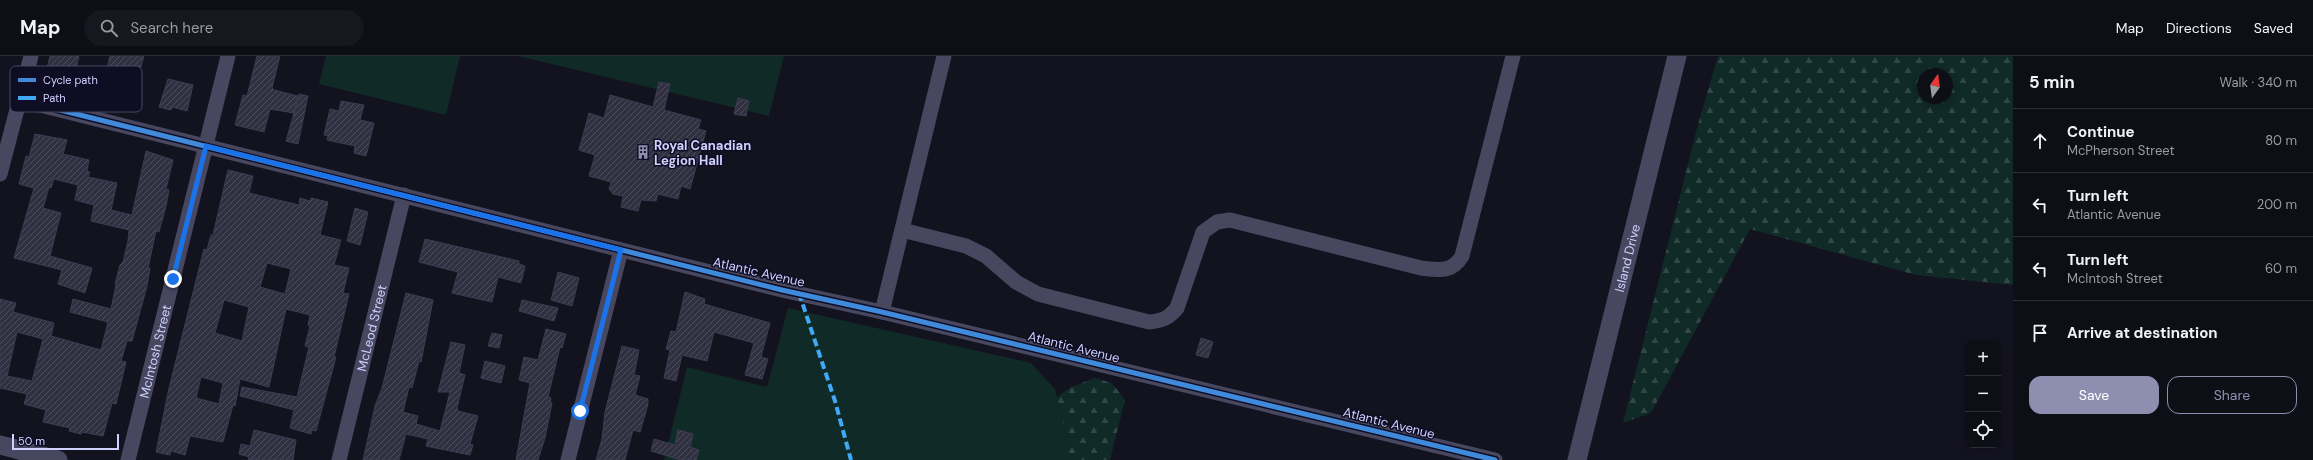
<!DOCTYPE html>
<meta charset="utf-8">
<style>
body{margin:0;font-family:"DM Sans",sans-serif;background:#171720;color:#f1f3f6}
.controls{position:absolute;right:12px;bottom:12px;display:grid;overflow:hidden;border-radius:8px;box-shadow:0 2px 10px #0003}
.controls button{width:36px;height:36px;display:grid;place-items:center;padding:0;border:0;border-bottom:1px solid #2e2e36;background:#0e0e17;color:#f1f3f6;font:20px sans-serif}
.compass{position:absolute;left:1917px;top:12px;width:36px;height:36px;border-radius:50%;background:#0e0e17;box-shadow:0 2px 10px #0003;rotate:14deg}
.scale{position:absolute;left:12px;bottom:10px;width:107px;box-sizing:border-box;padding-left:4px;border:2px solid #d0d1ff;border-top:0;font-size:11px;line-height:14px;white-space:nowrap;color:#d0d1ff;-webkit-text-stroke:3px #0e0d24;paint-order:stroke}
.stop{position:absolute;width:12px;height:12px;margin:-9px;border:3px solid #1a73e8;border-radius:50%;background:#fff}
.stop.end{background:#1a73e8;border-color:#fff;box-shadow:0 1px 4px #0008}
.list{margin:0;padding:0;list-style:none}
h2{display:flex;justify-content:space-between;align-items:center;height:52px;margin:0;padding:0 16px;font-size:17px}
h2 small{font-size:13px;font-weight:400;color:#9b9ca1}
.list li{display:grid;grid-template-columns:26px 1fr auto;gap:12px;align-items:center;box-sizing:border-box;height:64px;padding:0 16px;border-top:1px solid #2e2e36}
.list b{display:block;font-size:15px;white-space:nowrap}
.list p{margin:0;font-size:13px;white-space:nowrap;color:#9b9ca1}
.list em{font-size:13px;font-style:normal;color:#9b9ca1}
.actions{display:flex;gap:8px;padding:12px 16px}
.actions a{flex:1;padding:9px 0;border:1px solid #8e8eb1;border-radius:12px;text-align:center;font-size:14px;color:#8e8eb1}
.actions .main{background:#8e8eb1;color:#fff}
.icon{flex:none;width:22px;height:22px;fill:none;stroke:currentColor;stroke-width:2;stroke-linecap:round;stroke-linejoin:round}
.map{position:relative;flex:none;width:2013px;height:404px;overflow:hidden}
header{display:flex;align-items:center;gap:24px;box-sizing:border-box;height:56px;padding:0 20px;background:#0e0e17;border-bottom:1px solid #2e2e36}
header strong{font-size:19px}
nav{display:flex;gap:22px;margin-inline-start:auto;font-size:14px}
.search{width:280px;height:36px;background:#171720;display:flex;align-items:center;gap:10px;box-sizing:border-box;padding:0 14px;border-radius:22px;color:#9b9ca1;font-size:15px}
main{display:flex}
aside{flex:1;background:#0e0e17}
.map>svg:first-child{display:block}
</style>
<header>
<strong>Map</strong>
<div class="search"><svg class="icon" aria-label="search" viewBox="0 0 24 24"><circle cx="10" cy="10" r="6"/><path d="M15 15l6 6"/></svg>Search here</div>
<nav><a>Map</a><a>Directions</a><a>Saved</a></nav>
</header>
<main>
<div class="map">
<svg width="2013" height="404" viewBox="0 0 2013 404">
<defs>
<pattern id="forest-firs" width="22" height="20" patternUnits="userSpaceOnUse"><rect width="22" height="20" fill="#102a28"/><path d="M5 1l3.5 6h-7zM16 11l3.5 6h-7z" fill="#324848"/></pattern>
<pattern id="building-hatch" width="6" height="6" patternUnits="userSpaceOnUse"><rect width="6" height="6" fill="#313041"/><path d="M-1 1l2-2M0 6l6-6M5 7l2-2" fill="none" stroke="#4e4d5e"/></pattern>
</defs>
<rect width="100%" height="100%" fill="#13121f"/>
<!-- forest -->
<g fill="url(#forest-firs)" fill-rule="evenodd">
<path d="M1718,0H2013V229L1916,219L1750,173L1651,357L1623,367L1697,72ZM1923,18H1947V42H1923Z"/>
<polygon points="1095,322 1112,327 1125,344 1110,404 997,404 1047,348 1071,331"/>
</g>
<!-- park -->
<g fill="#102a28">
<polygon points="326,0 460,0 446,59 319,28"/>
<polygon points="518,0 784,0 769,60"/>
<polygon points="788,252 1031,307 1055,333 1068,386 1069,404 664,404 687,311 767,331"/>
</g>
<!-- building -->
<g fill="url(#building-hatch)" stroke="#3d3c52" fill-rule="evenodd">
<polygon points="50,0 79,0 72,29 45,20"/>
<polygon points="110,0 144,0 135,31 109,23 111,16 106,15"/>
<polygon points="257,0 280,0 272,32 274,34 298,40 294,57 299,38 308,40 298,88 286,85 294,57 270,53 264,76 235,69 243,39 247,40"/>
<polygon points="168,23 193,29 187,55 172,51 171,54 159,51"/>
<polygon points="659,26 670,28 664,54 701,64 698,73 706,75 690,133 681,130 678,143 658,138 656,145 641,144 638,155 621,151 623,140 613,138 609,133 611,126 589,120 595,99 579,94 589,57 604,62 610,39 653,51"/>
<polygon points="738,42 749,45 746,60 734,58"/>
<polygon points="341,45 364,49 360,64 374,67 366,100 354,97 355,90 327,84 328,80 324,79 330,53 339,55"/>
<path d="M35,78L67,84L63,98L89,104L87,115L90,116L88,121L117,127L111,154L132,159L146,95L173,104L166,133L169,134L166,150L159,176L156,175L148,212H150L147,230L132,285H127L121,305L126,306L116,348L112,347L103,380L82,376L81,378L69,375L70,372L43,366L46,354L24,348L27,338L0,332V243L16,247L13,256L54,267L51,280L101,294L108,266L70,256L73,243L111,253L116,229L115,228L120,209L123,206L128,185L129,174L91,165L94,149L75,144L78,129L54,123L51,132L49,131L43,152L61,157L50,200L92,212L85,237L58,228L62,214L14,202L34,132L19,128L26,100L29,101ZM17,276L43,283L32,325L7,320Z"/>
<path d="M228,114L253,120L249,137L299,149L300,142L310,145L311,142L328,146L320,179L341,184L334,209L349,212L343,237L349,238L334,301H336L316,375L312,374L311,378L290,372L294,354L240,340L242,331L297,341L309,291L305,290L310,270L308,269L310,259L286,253L269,331L240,323L235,350L233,349L223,386L190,380L185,399L171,395L170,399L156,396L169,332L204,193L207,194L211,179H213ZM267,207L291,213L285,238L260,231ZM224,244L249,251L242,285L215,277ZM201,321L223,327L219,348L196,342Z"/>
<polygon points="355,152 368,156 360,189 347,185"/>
<polygon points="425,183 519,205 519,208 525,210 521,227 498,221 492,246 452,237 458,216 419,206"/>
<polygon points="558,216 579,222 572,250 551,244"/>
<polygon points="685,236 705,243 704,248 770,267 761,301 768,303 762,323 745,319 754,287 714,276 707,305 682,299 676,325 664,322 670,294 666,293 671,275 676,276"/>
<polygon points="406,237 433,244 421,306 419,305 412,332 409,331 403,356 418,360 416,368 440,375 450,336 438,336 451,286 465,289 459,317 465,319 457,352 458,355 478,360 470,388 473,389 470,399 426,390 428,383 406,378 399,404 363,404 375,350 382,332"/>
<polygon points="522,244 558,252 554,265 519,255"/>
<polygon points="546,273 566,278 562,292 560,291 548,341 551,342 550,346 552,347 545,382 538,404 516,404 530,327 519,324 524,301 538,304"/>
<polygon points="492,277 502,279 499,292 488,290"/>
<polygon points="1201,282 1213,286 1208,302 1196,299"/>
<polygon points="622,290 639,294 634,319 640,320 635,339 648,343 648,348 640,376 633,374 625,404 596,404 602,383 605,356"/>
<polygon points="485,305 505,310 501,327 481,322"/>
<polygon points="254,374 296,384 293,404 248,404 249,401 239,398 241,388 250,390"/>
<polygon points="678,374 693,378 690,391 699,394 696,404 681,404 651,395 654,383 675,389"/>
</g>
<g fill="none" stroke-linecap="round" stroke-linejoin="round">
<!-- minor -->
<g stroke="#474860" stroke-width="15">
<polyline points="20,44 782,234 882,256 1495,404"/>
<polyline points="0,118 31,0"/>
<path d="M902,174L966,190L986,200L1016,226L1038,238L1149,266C1162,265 1169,262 1177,252L1203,176L1217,166L1230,164L1421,212C1439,214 1452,217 1462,200L1513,0"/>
<polyline points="882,256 944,0"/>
<path id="s1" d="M128,404L228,0"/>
<path id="s2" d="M339,404L404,139"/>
<polyline points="568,404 621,194"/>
</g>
<!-- tertiary -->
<g stroke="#474860" stroke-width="19">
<polyline points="0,389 58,404"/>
<path id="s3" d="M1577,404L1677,0"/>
</g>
<!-- quiet -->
<polyline stroke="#3fa9f5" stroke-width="4" stroke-dasharray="8 4" stroke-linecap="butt" points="799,237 835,345 851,404"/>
<defs>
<polyline id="cycleway" points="20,44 782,234 882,256 1495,404"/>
</defs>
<!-- cycleway casing -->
<use href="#cycleway" stroke="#0e0d24" stroke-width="8"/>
<!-- cycleway -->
<use href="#cycleway" stroke="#408adc" stroke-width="5"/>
</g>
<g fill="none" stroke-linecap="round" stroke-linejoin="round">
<!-- route -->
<polyline stroke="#1a73e8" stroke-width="5" points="173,223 206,90 621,194 580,355"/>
</g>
<!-- icons -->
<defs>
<symbol id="building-bare" viewBox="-9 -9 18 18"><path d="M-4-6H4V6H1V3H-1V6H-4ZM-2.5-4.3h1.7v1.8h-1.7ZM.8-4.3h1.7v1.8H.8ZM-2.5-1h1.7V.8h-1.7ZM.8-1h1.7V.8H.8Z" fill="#8e8eb1" stroke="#0e0d24" stroke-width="2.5" paint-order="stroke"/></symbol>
</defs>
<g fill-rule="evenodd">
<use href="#building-bare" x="633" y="86" width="20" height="20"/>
</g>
<g text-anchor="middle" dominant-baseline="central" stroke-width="3" stroke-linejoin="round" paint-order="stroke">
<!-- poi labels -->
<g font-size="13" font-weight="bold" fill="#d0d1ff" stroke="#0e0d24" text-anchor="start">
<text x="654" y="89">Royal Canadian<tspan x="654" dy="15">Legion Hall</tspan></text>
</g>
<!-- street labels -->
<g font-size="13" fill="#d0d1ff" stroke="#0e0d24">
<text stroke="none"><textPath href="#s3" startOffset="208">Island Drive</textPath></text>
<text transform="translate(759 216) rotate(13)">Atlantic Avenue</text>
<text stroke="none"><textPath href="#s2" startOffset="136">McLeod Street</textPath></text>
<text transform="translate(1074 291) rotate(14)">Atlantic Avenue</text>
<text stroke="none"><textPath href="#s1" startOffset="112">McIntosh Street</textPath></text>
<text transform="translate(1389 367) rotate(14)">Atlantic Avenue</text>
</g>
</g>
<!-- legend -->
<rect x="10" y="10" width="132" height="46" rx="6" fill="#0e0d24" stroke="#484866" stroke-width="1"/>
<rect x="18" y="22" width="18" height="4" fill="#408adc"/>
<rect x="18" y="40" width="18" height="4" fill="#3fa9f5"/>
<g font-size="11" fill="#d0d1ff">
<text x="43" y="28">Cycle path</text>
<text x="43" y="46">Path</text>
</g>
</svg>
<div class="controls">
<button>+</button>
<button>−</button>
<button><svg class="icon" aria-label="locate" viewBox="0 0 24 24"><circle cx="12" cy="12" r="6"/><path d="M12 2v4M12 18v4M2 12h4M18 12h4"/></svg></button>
</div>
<svg class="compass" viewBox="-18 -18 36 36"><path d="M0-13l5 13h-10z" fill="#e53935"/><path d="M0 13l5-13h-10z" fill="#9b9ca1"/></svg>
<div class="scale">50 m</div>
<div class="stop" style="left:580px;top:355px"></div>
<div class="stop end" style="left:173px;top:223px"></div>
</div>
<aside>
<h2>5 min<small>Walk · 340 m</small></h2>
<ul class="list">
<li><svg class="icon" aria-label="ahead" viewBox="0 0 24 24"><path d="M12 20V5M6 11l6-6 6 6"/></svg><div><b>Continue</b><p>McPherson Street</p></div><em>80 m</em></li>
<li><svg class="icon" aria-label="left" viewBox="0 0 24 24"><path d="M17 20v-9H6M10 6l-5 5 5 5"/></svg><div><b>Turn left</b><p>Atlantic Avenue</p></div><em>200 m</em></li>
<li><svg class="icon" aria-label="left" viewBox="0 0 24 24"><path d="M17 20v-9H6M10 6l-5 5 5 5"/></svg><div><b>Turn left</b><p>McIntosh Street</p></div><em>60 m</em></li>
<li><svg class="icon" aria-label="arrive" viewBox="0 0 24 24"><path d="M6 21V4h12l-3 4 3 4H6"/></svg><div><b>Arrive at destination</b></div></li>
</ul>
<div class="actions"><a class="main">Save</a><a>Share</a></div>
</aside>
</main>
